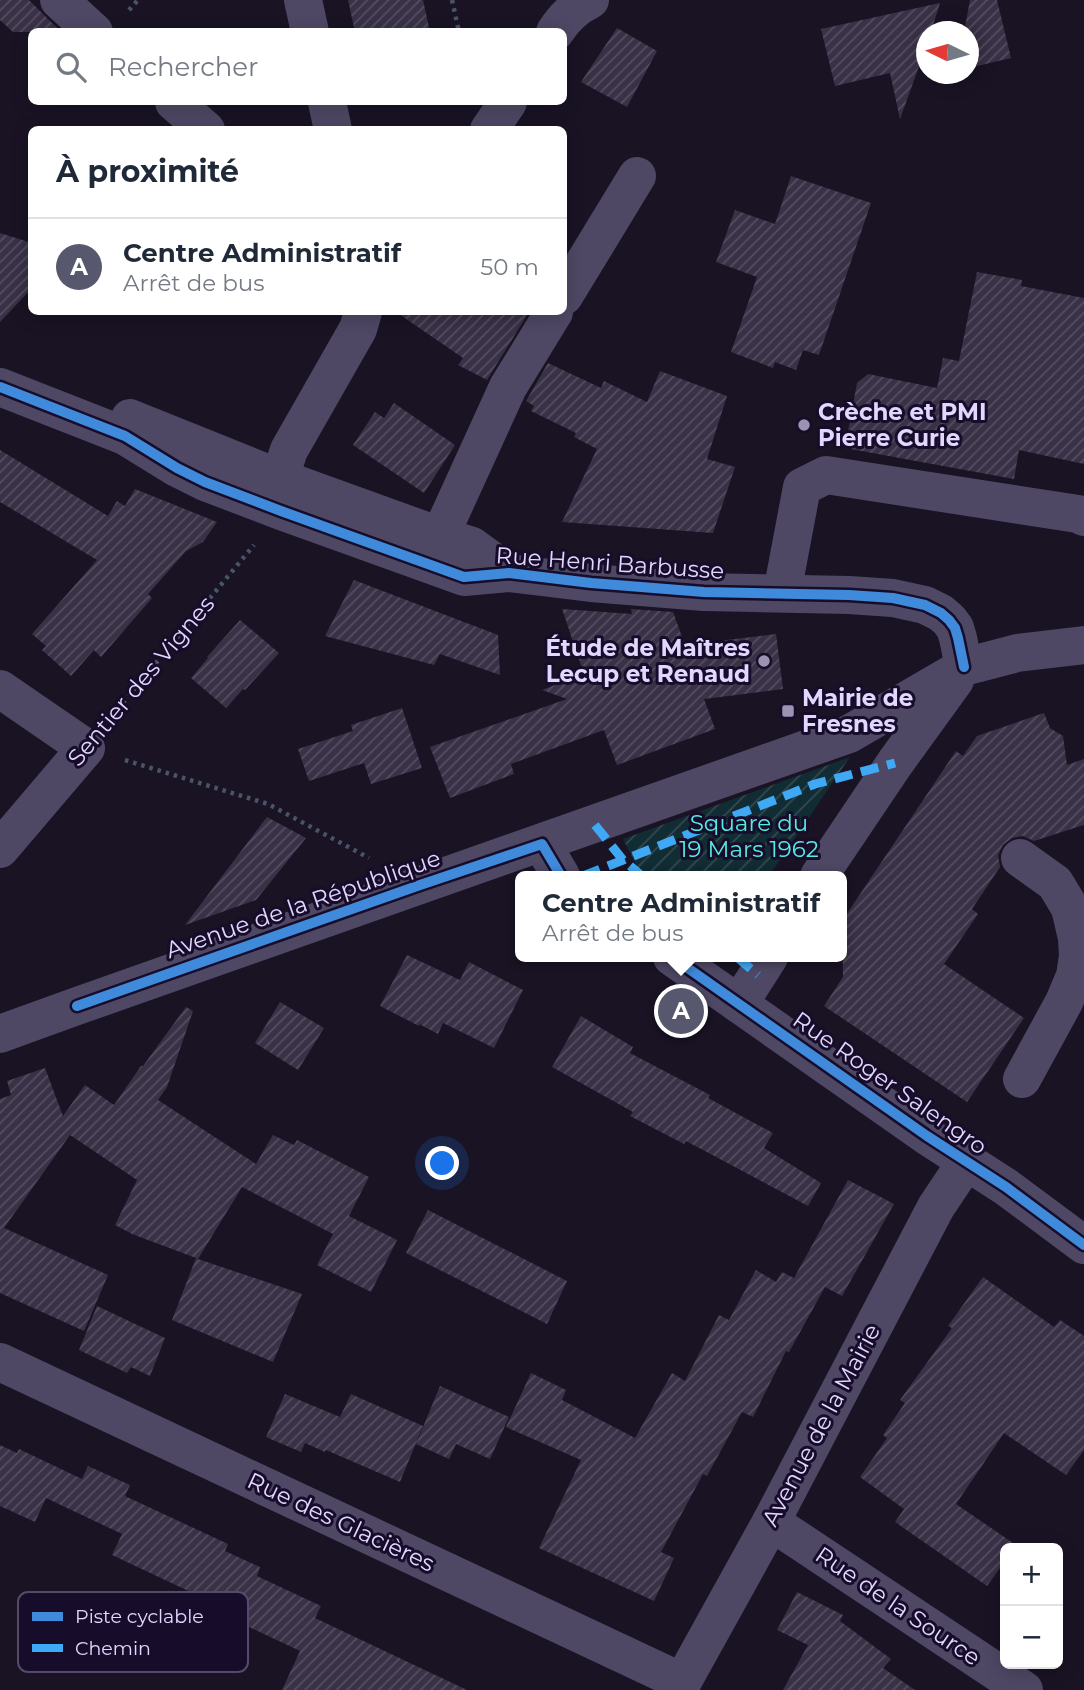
<!DOCTYPE html>
<html lang="fr">
<meta charset="utf-8">
<style>
body{margin:0;font-family:Montserrat,sans-serif;background:#f6f6f7;color:#1f2937}
.controls{position:absolute;right:21px;bottom:21px;display:grid;overflow:hidden;border-radius:10px;box-shadow:0 4px 18px #0003}
.controls button{width:63px;height:63px;display:grid;place-items:center;padding:0;border:0;border-bottom:2px solid #e0e1e3;background:#fff;color:#1f2937;font:35px sans-serif}
.compass{position:absolute;left:916px;top:21px;width:63px;height:63px;border-radius:50%;background:#fff;box-shadow:0 4px 18px #0003;rotate:275deg}
.you{position:absolute;left:443px;top:1164px;width:24px;height:24px;margin:-18px;border:5px solid #fff;border-radius:50%;background:#1a73e8;box-shadow:0 0 0 10px #1a73e833}
.badge{display:grid;place-items:center;width:46px;height:46px;border-radius:50%;background:#57586e;color:#fff;font-size:23px;font-weight:700}
.pin{position:absolute;translate:-50% -50%;border:4px solid #fff;box-shadow:0 2px 7px #0006}
.popup{position:absolute;left:515px;top:871px;width:332px;height:91px;box-sizing:border-box;display:grid;place-content:center;border-radius:10px;background:#fff;filter:drop-shadow(0 2px 5px #0005);font-size:23px;white-space:nowrap;color:#747a83}
.popup b{font-size:26px;color:#1f2937}
.popup::after{content:'';position:absolute;left:50%;top:100%;margin-left:-14px;border:14px solid transparent;border-top-color:#fff}
.list{margin:0;padding:0;list-style:none}
h2{display:flex;justify-content:space-between;align-items:center;height:91px;margin:0;padding:0 28px;font-size:30px}
h2 small{font-size:23px;font-weight:400;color:#747a83}
.list li{display:grid;grid-template-columns:46px 1fr auto;gap:21px;align-items:center;box-sizing:border-box;height:98px;padding:0 28px;border-top:2px solid #e0e1e3}
.list b{display:block;font-size:26px;white-space:nowrap}
.list p{margin:0;font-size:23px;white-space:nowrap;color:#747a83}
.list em{font-size:23px;font-style:normal;color:#747a83}
.icon{flex:none;width:38px;height:38px;fill:none;stroke:currentColor;stroke-width:2;stroke-linecap:round;stroke-linejoin:round}
.map{position:relative;flex:none;width:1084px;height:1690px;overflow:hidden}
.search{position:absolute;background:#fff;box-shadow:0 4px 18px #0003;left:28px;top:28px;width:539px;height:77px;display:flex;align-items:center;gap:18px;box-sizing:border-box;padding:0 24px;border-radius:10px;color:#747a83;font-size:26px}
.panel{position:absolute;background:#fff;box-shadow:0 4px 18px #0003;left:28px;top:126px;width:539px;height:189px;border-radius:10px}
.map>svg:first-child{display:block}
</style>
<div class="map">
<svg width="1084" height="1690" viewBox="0 0 1084 1690">
<defs>
<pattern id="garden-furrows" width="10" height="10" patternUnits="userSpaceOnUse" patternTransform="scale(1.75)"><rect width="10" height="10" fill="#112c33"/><path d="M-1 1l2-2M0 10L10 0M9 11l2-2" fill="none" stroke="#334a52"/></pattern>
<pattern id="building-hatch" width="6" height="6" patternUnits="userSpaceOnUse" patternTransform="scale(1.75)"><rect width="6" height="6" fill="#393146"/><path d="M-1 1l2-2M0 6l6-6M5 7l2-2" fill="none" stroke="#554e62"/></pattern>
</defs>
<rect width="100%" height="100%" fill="#191324"/>
<!-- garden -->
<polygon fill="url(#garden-furrows)" points="850,757 769,876 642,876 623,839"/>
<!-- building -->
<g fill="url(#building-hatch)">
<polygon points="0,0 29,0 61,32 13,32 0,20"/>
<polygon points="348,0 423,0 430,32 355,32"/>
<polygon points="970,0 997,0 1011,58 969,68 969,32 964,32"/>
<polygon points="940,3 931,32 927,32 927,44 900,119 890,73 835,86 821,29"/>
<polygon points="617,28 657,51 627,107 581,82"/>
<polygon points="791,176 871,203 819,355 803,350 796,370 775,362 773,368 731,352 757,277 716,262 735,210 775,224"/>
<polygon points="0,233 32,243 32,288 0,322"/>
<polygon points="977,272 1022,280 1021,286 1084,298 1084,464 1019,450 1014,479 845,448 857,383 868,374 937,388 943,358 959,361"/>
<polygon points="396,312 529,312 487,380 458,365 463,358"/>
<polygon points="548,363 601,388 604,381 647,402 660,371 727,396 707,459 735,467 713,533 562,522 597,449 574,437 576,433 531,411 534,406 526,401"/>
<polygon points="394,403 455,445 424,493 353,445 375,412 384,418"/>
<polygon points="0,450 108,516 117,501 125,506 135,489 217,522 203,542 186,551 148,594 152,598 101,657 94,650 71,676 42,650 46,646 32,634 97,560 0,502"/>
<polygon points="354,580 498,635 500,675 440,654 434,665 325,636"/>
<polygon points="562,609 632,614 631,609 673,612 685,645 776,634 783,689 704,699 715,729 617,765 604,730 511,764 514,774 450,798 430,747 567,699 542,690 584,674"/>
<polygon points="240,620 279,653 245,690 243,689 226,708 191,678 208,658 207,657"/>
<polygon points="402,708 422,768 371,784 364,763 309,781 298,749 353,731 351,725"/>
<polygon points="1044,713 1050,728 1063,736 1067,765 1084,759 1084,825 1034,841 1023,836 1012,838 1003,845 998,855 1000,867 972,909 978,914 944,964 1024,1018 967,1102 824,1006 843,977 842,921 956,751 963,756 977,736"/>
<polygon points="267,817 306,838 256,900 185,925"/>
<polygon points="407,955 460,980 469,962 523,990 494,1048 443,1023 438,1034 419,1024 419,1026 380,1006"/>
<polygon points="280,1002 324,1028 298,1070 255,1043"/>
<polygon points="186,1007 193,1011 167,1087 158,1100 256,1164 273,1135 294,1145 297,1140 369,1177 349,1216 397,1240 371,1292 317,1265 333,1234 242,1187 198,1259 302,1294 273,1362 172,1320 196,1258 132,1234 115,1225 137,1180 70,1135 4,1228 108,1275 84,1331 0,1293 0,1099 11,1095 7,1081 45,1068 63,1116 85,1085 114,1105 141,1066 143,1066"/>
<polygon points="581,1016 633,1047 630,1053 710,1095 708,1098 773,1133 764,1148 821,1183 808,1206 686,1141 684,1144 630,1116 633,1112 552,1067"/>
<polygon points="848,1180 894,1204 842,1296 825,1287 789,1352 786,1351 753,1417 742,1412 707,1476 703,1474 661,1552 674,1558 654,1601 539,1548 581,1460 506,1427 531,1373 566,1390 562,1400 635,1438 672,1373 685,1381 719,1315 729,1320 756,1270 776,1282 782,1272 794,1278"/>
<polygon points="428,1210 567,1281 547,1324 406,1253"/>
<polygon points="983,1277 1054,1327 1060,1320 1084,1336 1084,1450 1066,1475 1004,1433 956,1504 1016,1545 1014,1548 1005,1548 1005,1561 987,1586 895,1522 904,1509 860,1477 887,1438 883,1435 905,1403 900,1400 952,1328 948,1326"/>
<polygon points="97,1306 165,1338 150,1376 131,1367 127,1373 79,1350"/>
<polygon points="440,1386 509,1417 490,1459 456,1444 449,1459 416,1444"/>
<polygon points="285,1394 340,1417 351,1394 423,1426 400,1482 326,1450 325,1452 305,1443 301,1452 266,1437"/>
<polygon points="0,1445 17,1453 19,1449 82,1479 88,1466 130,1485 125,1496 228,1544 225,1551 260,1567 257,1576 321,1606 315,1618 467,1690 282,1690 300,1651 211,1609 214,1603 112,1555 122,1534 46,1498 35,1522 0,1506"/>
<polygon points="797,1592 843,1615 840,1621 891,1659 883,1668 915,1690 783,1690 808,1645 777,1630"/>
</g>
<g fill="none" stroke-linecap="round" stroke-linejoin="round">
<!-- path -->
<g stroke="#495468" stroke-width="4.5" stroke-dasharray="3.5 5" stroke-linecap="butt">
<polyline points="452,0 459,32"/>
<polyline points="129,10 138,0"/>
<polyline points="112,716 254,545"/>
<polyline points="125,760 268,804 369,858"/>
</g>
<!-- minor -->
<g stroke="#4f4865" stroke-width="38">
<polyline points="59,0 94,32"/>
<polyline points="303,0 310,32"/>
<path d="M555,32C564,18 575,7 590,0"/>
<polyline points="174,102 206,130"/>
<polyline points="327,102 333,130"/>
<polyline points="489,130 508,102"/>
<polyline points="564,296 637,176"/>
<polyline points="0,387 125,436 177,468 205,482 281,511 464,577 509,573 591,583 704,592 849,595 893,598 925,605 941,613 949,620 955,628 958,638 964,667"/>
<polyline points="130,418 279,478 440,536 472,546 509,573"/>
<polyline points="272,501 289,450 358,329 363,312"/>
<polyline points="440,536 508,387 554,312"/>
<polyline points="782,593 802,487 826,475 1078,514 1084,517"/>
<polyline points="0,689 86,748 0,849"/>
<polyline points="542,844 561,876"/>
<polyline points="1020,858 1055,883 1070,908 1077,938 1078,956 1075,976 1064,1002 1022,1079"/>
<polyline points="819,876 895,763 955,680"/>
<polyline points="672,957 927,1136 1006,1187 1084,1245"/>
<polyline points="739,1004 769,957"/>
<polyline points="0,1034 77,1006 849,734 964,667 1017,653 1084,645"/>
<polyline points="0,1362 682,1682"/>
<polyline points="771,1522 1024,1690"/>
<polyline points="678,1690 771,1522 936,1207 966,1162"/>
</g>
<!-- quiet -->
<g stroke="#3fa9f5" stroke-width="9" stroke-dasharray="18 9" stroke-linecap="butt">
<polyline points="595,825 623,860 642,876"/>
<polyline points="583,876 815,784 895,763"/>
<polyline points="737,957 758,975"/>
</g>
<defs>
<g id="cycleway">
<polyline points="0,387 125,436 177,468 205,482 281,511 464,577 509,573 591,583 704,592 849,595 893,598 925,605 941,613 949,620 955,628 958,638 964,667"/>
<polyline points="672,957 927,1136 1006,1187 1084,1245"/>
<polyline points="77,1006 420,885 542,844 561,876"/>
</g>
</defs>
<!-- cycleway casing -->
<use href="#cycleway" stroke="#170d2a" stroke-width="15"/>
<!-- cycleway -->
<use href="#cycleway" stroke="#408adc" stroke-width="10"/>
</g>
<!-- markers -->
<g fill="#9c92b2" stroke="#170d2a" stroke-width="2.5">
<circle cx="804" cy="425" r="7"/>
<circle cx="764" cy="661" r="7"/>
<rect x="781" y="704" width="14" height="14" rx="3.5"/>
</g>
<g text-anchor="middle" dominant-baseline="central" stroke-width="6" stroke-linejoin="round" paint-order="stroke">
<!-- poi labels -->
<g font-size="23" font-weight="bold" fill="#e2d7ff" stroke="#170d2a" text-anchor="start">
<text x="818" y="412">Crèche et PMI<tspan x="818" dy="26">Pierre Curie</tspan></text>
<text x="750" y="648" text-anchor="end">Étude de Maîtres<tspan x="750" dy="26">Lecup et Renaud</tspan></text>
<text x="802" y="698">Mairie de<tspan x="802" dy="26">Fresnes</tspan></text>
</g>
<!-- street labels -->
<g font-size="23" fill="#e2d7ff" stroke="#170d2a">
<text transform="translate(610 563) rotate(4)">Rue Henri Barbusse</text>
<text transform="translate(141 681) rotate(-50)">Sentier des Vignes</text>
<text transform="translate(303 904) rotate(-19)">Avenue de la République</text>
<text transform="translate(890 1083) rotate(35)">Rue Roger Salengro</text>
<text transform="translate(821 1425) rotate(-62)">Avenue de la Mairie</text>
<text transform="translate(341 1522) rotate(25)">Rue des Glacières</text>
<text transform="translate(898 1606) rotate(34)">Rue de la Source</text>
</g>
<!-- park labels -->
<g font-size="23" fill="#55ede1" stroke="#170d2a">
<text x="749" y="823">Square du<tspan x="749" dy="26">19 Mars 1962</tspan></text>
</g>
</g>
<!-- legend -->
<rect x="18" y="1592" width="230" height="80" rx="10" fill="#170d2a" stroke="#544a6a" stroke-width="2"/>
<rect x="32" y="1612" width="31" height="9" fill="#408adc"/>
<rect x="32" y="1644" width="31" height="8" fill="#3fa9f5"/>
<g font-size="19" fill="#e2d7ff">
<text x="75" y="1623">Piste cyclable</text>
<text x="75" y="1655">Chemin</text>
</g>
</svg>
<div class="controls">
<button>+</button>
<button>−</button>
</div>
<svg class="compass" viewBox="-18 -18 36 36"><path d="M0-13l5 13h-10z" fill="#e53935"/><path d="M0 13l5-13h-10z" fill="#747a83"/></svg>
<div class="you"></div>
<div class="pin badge" style="left:681px;top:1011px">A</div>
<div class="popup"><b>Centre Administratif</b>Arrêt de bus</div>
<div class="search"><svg class="icon" aria-label="search" viewBox="0 0 24 24"><circle cx="10" cy="10" r="6"/><path d="M15 15l6 6"/></svg>Rechercher</div>
<section class="panel">
<h2>À proximité<small></small></h2>
<ul class="list">
<li><span class="badge">A</span><div><b>Centre Administratif</b><p>Arrêt de bus</p></div><em>50 m</em></li>
</ul>
</section>
</div>
